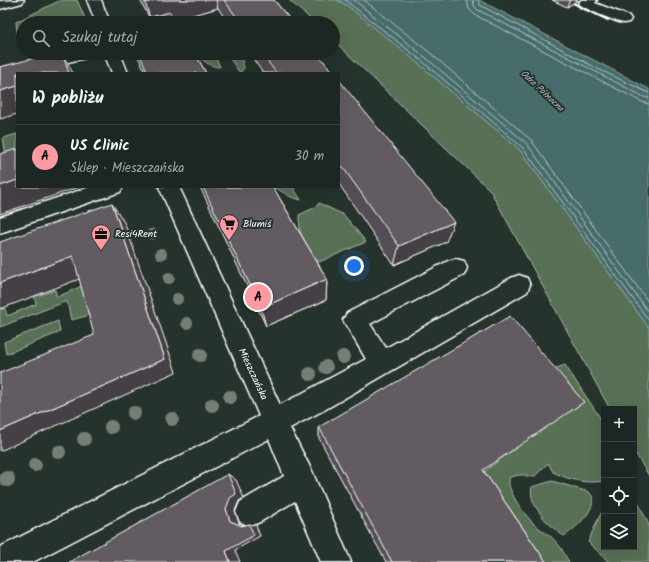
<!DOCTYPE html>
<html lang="pl">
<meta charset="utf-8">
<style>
body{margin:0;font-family:Kalam,sans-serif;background:#252e2a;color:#f1f3f6}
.controls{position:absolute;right:12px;bottom:12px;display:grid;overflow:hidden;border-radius:0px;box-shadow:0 4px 16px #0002}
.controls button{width:36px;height:36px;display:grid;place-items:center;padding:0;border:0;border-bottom:1px solid #3a4340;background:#1c2622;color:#f1f3f6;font:20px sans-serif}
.you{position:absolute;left:354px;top:266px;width:14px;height:14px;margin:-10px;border:3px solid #fff;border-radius:50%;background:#1a73e8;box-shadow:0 0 0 6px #1a73e833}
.badge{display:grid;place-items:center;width:26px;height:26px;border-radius:50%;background:#ff9aa2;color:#111;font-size:13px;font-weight:700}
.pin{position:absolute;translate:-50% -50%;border:2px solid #fff;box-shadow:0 1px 4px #0006}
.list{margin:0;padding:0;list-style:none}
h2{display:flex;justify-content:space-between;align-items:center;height:52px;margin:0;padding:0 16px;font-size:17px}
h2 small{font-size:13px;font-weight:400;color:#a0a5a5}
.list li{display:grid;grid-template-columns:26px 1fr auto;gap:12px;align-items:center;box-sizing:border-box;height:64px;padding:0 16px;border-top:1px solid #3a4340}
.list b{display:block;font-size:15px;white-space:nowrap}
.list p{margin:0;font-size:13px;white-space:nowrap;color:#a0a5a5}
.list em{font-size:13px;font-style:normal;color:#a0a5a5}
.icon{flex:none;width:22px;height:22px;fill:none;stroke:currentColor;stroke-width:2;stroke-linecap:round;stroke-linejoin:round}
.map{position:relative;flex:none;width:649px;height:562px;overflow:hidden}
.search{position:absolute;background:#1c2622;box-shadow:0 4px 16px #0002;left:16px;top:16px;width:324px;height:44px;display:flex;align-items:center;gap:10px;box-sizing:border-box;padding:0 14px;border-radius:22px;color:#a0a5a5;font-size:15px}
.panel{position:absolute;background:#1c2622;box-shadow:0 4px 16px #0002;left:16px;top:72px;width:324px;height:116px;border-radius:0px}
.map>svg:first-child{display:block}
</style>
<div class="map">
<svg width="649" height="562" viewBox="0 0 649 562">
<rect width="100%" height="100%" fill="#26332d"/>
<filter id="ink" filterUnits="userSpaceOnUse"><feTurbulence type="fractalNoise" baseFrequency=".025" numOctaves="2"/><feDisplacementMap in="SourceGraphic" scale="8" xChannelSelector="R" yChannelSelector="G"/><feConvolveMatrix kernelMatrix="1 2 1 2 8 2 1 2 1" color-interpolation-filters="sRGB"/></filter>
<g filter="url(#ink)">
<!-- green -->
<g fill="#586f54" stroke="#acb7aa">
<polygon points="61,0 77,0 87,23 23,23 23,46 18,41 16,22"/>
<polygon points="289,0 337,0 348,6 419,64 520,150 649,328 649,476 634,451 634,409 610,409 490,190 333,40 333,23 315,23"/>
<path d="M195,53H214L220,67C210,67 202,60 195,53Z"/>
<polygon points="226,53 239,53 242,59 244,68 240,73"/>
<polygon points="17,134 17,152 6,156 3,138"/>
<polygon points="274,187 293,187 301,200 291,197"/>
<path d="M319,203L344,215L366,242L319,262C301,248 300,236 299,215L316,207Z"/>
<polygon points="82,286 90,315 71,320 67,301 0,327 0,310 5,308 7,316 36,304 34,297 55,290 57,297"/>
<polygon points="58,321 60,332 6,354 4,342"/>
<path d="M565,365L599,416L604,427V481C586,484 569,480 553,472L548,463L535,476L527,477V475H519L510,477C504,488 525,515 533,523C540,530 551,535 557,543C562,548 565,556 569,562H530L474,479L564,412L551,370Z"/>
<path d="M552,481L589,492C603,505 575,529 564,536C551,528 527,504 532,487Z"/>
<polygon points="634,494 649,525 649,562 609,562 588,542 599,517 604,509 604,547 634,547"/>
</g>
<!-- water -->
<polygon fill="#476c6b" stroke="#91a7a6" points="337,0 479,0 649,89 649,328 520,150 419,64 348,6"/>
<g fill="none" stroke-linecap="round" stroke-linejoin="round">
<!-- shore -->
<g stroke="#b5c4c4" stroke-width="1">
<polyline points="345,0 422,61 523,148 649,321"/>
<polyline points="354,0 425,57 527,144 649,313"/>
<polyline points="364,0 429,52 531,140 649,303"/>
<polyline points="467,0 469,9 475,15 642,102 649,104"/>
<polyline points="473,0 474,6 478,10 644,97 649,98"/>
<polyline points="478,0 480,5 598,69 649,93"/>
</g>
<defs>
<g id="minor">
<polygon points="24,0 22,3 0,9 0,1"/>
<polygon points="87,0 101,0 110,23 96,23"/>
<polygon points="581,0 597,0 595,3 629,16 631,19 629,22 624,23 619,22 580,7 578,4"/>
<polygon points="68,53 97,53 94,56 0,78 0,68"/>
<polygon points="104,53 120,53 128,73 112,73"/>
<polygon points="90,187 123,187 120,192 0,233 0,217"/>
<polygon points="159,187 179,187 280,405 366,359 343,320 347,313 448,261 456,259 464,261 467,268 464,275 370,324 386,348 511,278 519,275 527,278 530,285 527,292 326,409 290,428 312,471 351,562 321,562 295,501 260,522 250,526 240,522 236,512 240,502 284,476 269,439 33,562 0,562 0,547 259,416"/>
</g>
</defs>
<!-- minor casing -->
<use href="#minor" stroke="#fff" stroke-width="3"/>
<!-- minor -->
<use href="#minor" fill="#26332d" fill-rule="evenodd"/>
<!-- rail -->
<polyline stroke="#fff" stroke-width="2" points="573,3 608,20"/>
</g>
<!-- trees -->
<g fill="#747f76">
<circle cx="152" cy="234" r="5.5"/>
<circle cx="161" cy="254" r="6"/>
<circle cx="169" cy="278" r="6"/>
<circle cx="177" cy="299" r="6"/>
<circle cx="187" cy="323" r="6"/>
<circle cx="200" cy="355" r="7"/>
<circle cx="343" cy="357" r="7"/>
<circle cx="326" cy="367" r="7"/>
<circle cx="310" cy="374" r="7"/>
<circle cx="230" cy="397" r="7"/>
<circle cx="212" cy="405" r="7"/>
<circle cx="134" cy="413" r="7"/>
<circle cx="172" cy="419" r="7"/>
<circle cx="111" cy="427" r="7"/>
<circle cx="84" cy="439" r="7"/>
<circle cx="59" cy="452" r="7"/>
<circle cx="35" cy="465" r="7"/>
<circle cx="7" cy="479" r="8"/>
</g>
<!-- wall -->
<g fill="#544e54" stroke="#fff">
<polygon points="140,0 274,0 293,23 228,23 218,8 175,20 149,17"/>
<polygon points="552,0 578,0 567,7"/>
<polygon points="136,53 195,53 206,73 146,73"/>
<polygon points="249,53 317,53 333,73 263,73"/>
<polygon points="339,80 446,242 394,265 339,184"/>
<polygon points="200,187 273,187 327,279 326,300 266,326"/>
<polygon points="319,427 483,470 546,562 386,562 319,438"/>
</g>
<!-- shaded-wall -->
<g fill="#454045" stroke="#fff">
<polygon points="155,0 216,0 218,8 164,23 152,23 145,3"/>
<polygon points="570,0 578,0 567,7"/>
<polygon points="62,53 73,73 69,73"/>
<polygon points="17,86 17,114 0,119 0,91"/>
<polygon points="17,180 17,187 79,187 0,214 0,186"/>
<polygon points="112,203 125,224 176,372 0,451 0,431 165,359"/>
<polygon points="454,222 446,242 394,265 399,246"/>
<polygon points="73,256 90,275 0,309 0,283"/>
<polygon points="327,279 326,300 266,326 261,308"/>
<polygon points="228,474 236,480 244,498 239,501 235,511 239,523 249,527 242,526 230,521 226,509"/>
<polygon points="249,524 256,525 260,536 235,550 240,562 230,562 226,551"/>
</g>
<!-- building -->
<g fill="#625b62" stroke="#fff">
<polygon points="144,0 155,0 145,3"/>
<polygon points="224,0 274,0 293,23 241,23"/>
<polygon points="170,12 177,23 127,23"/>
<polygon points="54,53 62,53 69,73 17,73 17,86 0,91 0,67"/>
<polygon points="139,53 195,53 206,73 148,73"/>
<polygon points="262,53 317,53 333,73 276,73"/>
<polygon points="339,80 454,222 399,246 339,162"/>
<polygon points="17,149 17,180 0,186 0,154"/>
<polygon points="203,187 273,187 327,279 261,308"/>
<polygon points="112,203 165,359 0,431 0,373 94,335 73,256 0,283 0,242"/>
<polygon points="510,316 584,402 483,470 546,562 392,562 319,427"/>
<polygon points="228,474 236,494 230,498 226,509 230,521 242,526 249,524 254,535 226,551 230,562 69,562"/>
</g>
</g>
<!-- icons -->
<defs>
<symbol id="supermarket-pin" viewBox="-11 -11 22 30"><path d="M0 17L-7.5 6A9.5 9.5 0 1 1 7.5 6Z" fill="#ff9aa2" stroke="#26332d"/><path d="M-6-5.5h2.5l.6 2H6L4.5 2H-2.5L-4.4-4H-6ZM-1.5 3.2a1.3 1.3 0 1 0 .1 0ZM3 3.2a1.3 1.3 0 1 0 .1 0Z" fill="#111"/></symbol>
<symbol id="office-pin" viewBox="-11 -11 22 30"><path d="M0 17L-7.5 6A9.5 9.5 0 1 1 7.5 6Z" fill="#ff9aa2" stroke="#26332d"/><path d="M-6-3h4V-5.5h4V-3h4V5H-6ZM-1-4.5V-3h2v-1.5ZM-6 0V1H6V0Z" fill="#111"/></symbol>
</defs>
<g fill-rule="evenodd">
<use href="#supermarket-pin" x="218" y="213" width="22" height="30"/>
<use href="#office-pin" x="90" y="223" width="22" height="30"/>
</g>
<g text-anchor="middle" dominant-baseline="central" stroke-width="4" stroke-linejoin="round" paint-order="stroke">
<!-- far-water labels -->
<g font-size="9" font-style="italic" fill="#acbdbc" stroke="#26332d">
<text transform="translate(542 91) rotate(43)">Odra Północna</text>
</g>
<!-- poi labels -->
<g font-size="10" fill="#fff" stroke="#26332d" text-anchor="start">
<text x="243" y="224">Blumiś</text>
<text x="115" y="234">Resi4Rent</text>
</g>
<!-- street labels -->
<g font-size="10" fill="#fff" stroke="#26332d">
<text transform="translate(253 374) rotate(65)">Mieszczańska</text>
</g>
</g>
</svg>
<div class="controls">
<button>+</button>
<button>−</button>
<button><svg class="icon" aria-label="locate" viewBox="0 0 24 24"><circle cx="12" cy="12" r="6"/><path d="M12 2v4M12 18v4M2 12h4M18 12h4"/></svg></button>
<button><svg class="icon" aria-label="layers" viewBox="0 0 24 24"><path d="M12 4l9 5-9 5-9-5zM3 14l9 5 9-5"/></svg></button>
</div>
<div class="you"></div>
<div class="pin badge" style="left:258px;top:297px">A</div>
<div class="search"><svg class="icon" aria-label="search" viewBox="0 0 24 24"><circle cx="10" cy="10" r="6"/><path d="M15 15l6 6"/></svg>Szukaj tutaj</div>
<section class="panel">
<h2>W pobliżu<small></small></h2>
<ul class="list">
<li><span class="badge">A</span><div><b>US Clinic</b><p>Sklep · Mieszczańska</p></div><em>30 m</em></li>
</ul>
</section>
</div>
